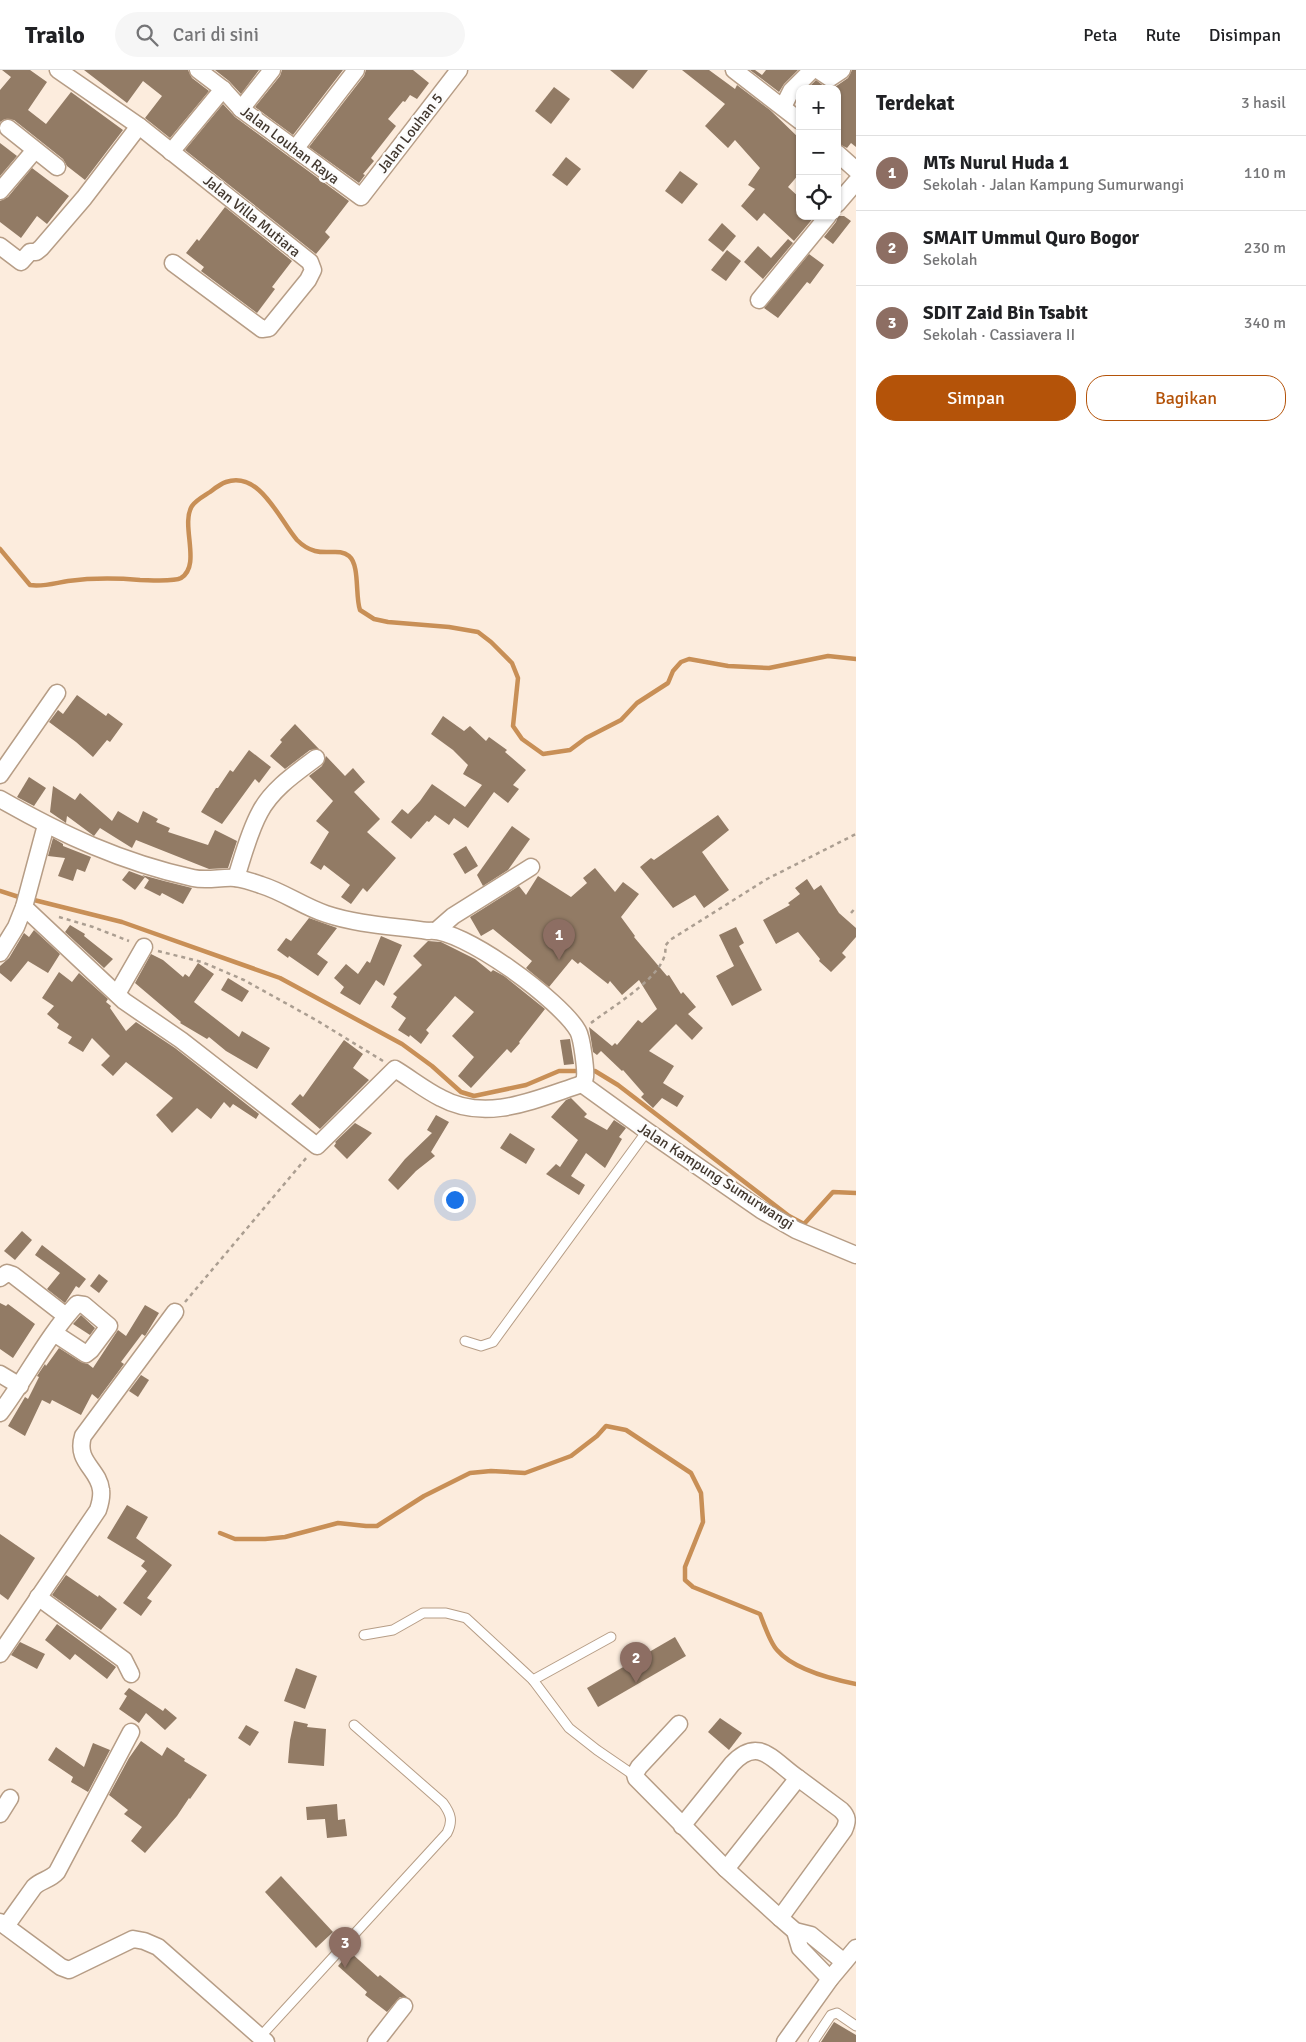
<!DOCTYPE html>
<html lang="id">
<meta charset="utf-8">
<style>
body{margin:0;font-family:Signika,sans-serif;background:#f6f6f6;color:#202124}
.controls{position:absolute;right:15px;top:15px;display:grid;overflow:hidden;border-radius:10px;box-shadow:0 1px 4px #0004}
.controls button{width:45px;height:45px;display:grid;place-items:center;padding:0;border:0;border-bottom:1px solid #e0e0e0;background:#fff;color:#202124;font:25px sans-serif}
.you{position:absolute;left:454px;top:1129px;width:18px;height:18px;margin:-12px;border:4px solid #fff;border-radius:50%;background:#1a73e8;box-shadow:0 0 0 8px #1a73e833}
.badge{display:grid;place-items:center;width:32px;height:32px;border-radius:50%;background:#b45309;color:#fff;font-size:16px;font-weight:700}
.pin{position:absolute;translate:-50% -41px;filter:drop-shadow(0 1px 2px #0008)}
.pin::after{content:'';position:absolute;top:26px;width:18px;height:15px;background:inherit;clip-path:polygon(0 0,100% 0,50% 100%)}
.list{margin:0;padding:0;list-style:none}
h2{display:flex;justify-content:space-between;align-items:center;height:65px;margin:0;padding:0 20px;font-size:21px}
h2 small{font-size:16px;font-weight:400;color:#757577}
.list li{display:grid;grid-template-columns:32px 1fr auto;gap:15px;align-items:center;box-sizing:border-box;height:75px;padding:0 20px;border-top:1px solid #e0e0e0}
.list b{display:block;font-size:19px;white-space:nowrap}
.list p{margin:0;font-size:16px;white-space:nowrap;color:#757577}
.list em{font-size:16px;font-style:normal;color:#757577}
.actions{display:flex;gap:10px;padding:15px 20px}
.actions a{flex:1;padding:11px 0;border:1px solid #b45309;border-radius:20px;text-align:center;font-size:18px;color:#b45309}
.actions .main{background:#b45309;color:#fff}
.icon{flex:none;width:28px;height:28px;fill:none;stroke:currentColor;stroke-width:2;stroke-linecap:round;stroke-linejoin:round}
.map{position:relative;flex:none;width:856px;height:1972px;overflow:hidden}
header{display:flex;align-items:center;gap:30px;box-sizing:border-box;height:70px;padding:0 25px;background:#fff;border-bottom:1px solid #e0e0e0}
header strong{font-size:24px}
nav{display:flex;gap:28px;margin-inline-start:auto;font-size:18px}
.search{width:350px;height:45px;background:#f6f6f6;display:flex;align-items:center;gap:12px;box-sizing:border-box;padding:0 18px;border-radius:28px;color:#757577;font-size:19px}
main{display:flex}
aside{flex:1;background:#fff}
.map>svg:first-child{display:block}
</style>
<header>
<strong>Trailo</strong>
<div class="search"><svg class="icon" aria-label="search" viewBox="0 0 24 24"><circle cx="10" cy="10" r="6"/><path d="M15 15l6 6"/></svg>Cari di sini</div>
<nav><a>Peta</a><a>Rute</a><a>Disimpan</a></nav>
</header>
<main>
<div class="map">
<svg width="856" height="1972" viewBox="0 0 856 1972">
<rect width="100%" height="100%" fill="#fcecdd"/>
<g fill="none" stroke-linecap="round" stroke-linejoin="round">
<!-- stream -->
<g stroke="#c88f56" stroke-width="4.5">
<path d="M0,479L30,515C43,517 55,513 68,511C91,508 116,508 140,510C149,510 174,512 181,508C202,495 180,455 192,436C196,430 204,426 210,422C214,419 220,414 226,412C260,400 280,451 297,470C319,492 336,475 349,486C360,495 355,526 360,540L374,549L388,552L449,557L478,562L491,572L512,593L518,608L513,656L522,669L543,684L570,680L586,668L621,650L637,633L668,613L673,601L681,592L689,589L728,596L769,598L828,586L856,589"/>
<polyline points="0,821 22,828"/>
<polyline points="30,829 122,852 280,908 402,974 432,996 461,1022 474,1026 526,1015 559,1001 581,1001"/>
<polyline points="589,1001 595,1001 618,1015 789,1146 804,1154 833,1122 856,1123"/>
<path d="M220,1463L235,1469H265L285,1467L338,1453L366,1456H377L424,1426L470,1403L491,1401L525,1403L571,1386L597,1366L606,1356L626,1360L691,1403L701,1423L703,1452L685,1497V1510L693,1517L760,1544C764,1554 770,1573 777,1580C794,1600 831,1609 856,1614"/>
</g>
</g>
<!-- building -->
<g fill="#927b65">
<polygon points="2,0 30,0 47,12 28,40 46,54 71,22 123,60 85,110 67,96 63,89 14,50 5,49 0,52 0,20 11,7"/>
<polygon points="84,0 188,0 192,8 209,21 170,68 145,48 162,26 143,11 127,33"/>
<polygon points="215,0 259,0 241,24 229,11"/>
<polygon points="282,0 343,0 293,65 255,37 280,6"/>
<polygon points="366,0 413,0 429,13 417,29 410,25 405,32 403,31 388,49 396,56 371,88 374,91 363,104 365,105 359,113 309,77 364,6"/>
<polygon points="610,0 648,0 633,19"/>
<polygon points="682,0 709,0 735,19 737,15 770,40 800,69 800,103 788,117 800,128 800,146 815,146 794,171 764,143 757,151 741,136 755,119 748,115 760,98 735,70 728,78 705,56 725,34"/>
<polygon points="750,0 755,0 762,5 766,0 798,0 784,14 779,22"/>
<polygon points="852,0 856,0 856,77 851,73 847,78 837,73 837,19 807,19 816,10 825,17 835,17 848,8"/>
<polygon points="554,17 570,29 551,54 535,41"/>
<polygon points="223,34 235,47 349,131 325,162 330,167 316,184 185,80"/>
<polygon points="0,73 17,86 0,106"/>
<polygon points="566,87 581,99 567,116 552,105"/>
<polygon points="32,98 69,126 47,154 37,146 21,168 0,152 0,131 8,127"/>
<polygon points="680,101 698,114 682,134 665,121"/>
<polygon points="225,137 292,191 272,217 275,219 257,243 201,201 204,197 186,183 197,169 199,171"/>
<polygon points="838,146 844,146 851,151 833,174 824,167 836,152"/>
<polygon points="722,153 736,166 723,182 708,170"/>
<polygon points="788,169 793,173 763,209 744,192 758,176 771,188"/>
<polygon points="727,180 741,191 726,211 711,200"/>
<polygon points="809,184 824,195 810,214 807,212 778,248 764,238"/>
<polygon points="77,625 106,646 108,643 123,654 110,672 107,670 93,687 76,672 49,652 58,640 63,644"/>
<polygon points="443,646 464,661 470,656 486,671 489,667 507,680 505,682 526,700 513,715 519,719 508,733 494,722 468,758 454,748 449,755 435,745 429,752 427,751 411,769 391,752 402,739 408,744 420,731 432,714 465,737 482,715 463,704 468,695 453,680 431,664"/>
<polygon points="295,654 319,679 310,680 285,699 270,686 282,672 280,670"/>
<polygon points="249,680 271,697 259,713 255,709 222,754 201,742 216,718 218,718 230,700 233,702"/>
<polygon points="326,686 345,706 353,698 365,712 354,722 380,749 367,762 396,788 367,822 363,818 351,834 341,827 350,815 324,795 321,800 310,793 329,762 316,751 333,731 309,706 322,696"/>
<polygon points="29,707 46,718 34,736 17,727"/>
<polygon points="53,716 75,730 80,723 112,751 118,741 138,753 143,741 158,749 156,752 170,758 168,762 208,775 215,760 237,771 228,798 209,799 136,770 132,778 100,758 94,766 67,746 66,753 50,742"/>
<polygon points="718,745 729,760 702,782 729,820 704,838 695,825 673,838 640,797 651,788 654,790"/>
<polygon points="512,756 530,769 508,800 483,816 477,805"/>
<polygon points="53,768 63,774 63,776 91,787 85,802 77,799 73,811 58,806 65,788 48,786"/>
<polygon points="466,776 478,796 465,804 453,784"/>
<polygon points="595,798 615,822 623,812 639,824 621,847 635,866 634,867 667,906 669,905 681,924 683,922 696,937 688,944 703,958 692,970 676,954 649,981 674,996 663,1013 684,1026 677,1037 662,1028 653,1038 641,1027 644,1024 623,1000 622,1001 601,981 597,985 593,982 589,957 612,976 615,973 617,975 638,950 642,953 657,939 639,910 622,925 610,911 608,914 580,892 578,894 572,889 549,917 526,898 532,891 493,859 481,866 470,847 519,816 526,825 538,806 571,827 587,813 583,808"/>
<polygon points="129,801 145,807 135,820 122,810"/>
<polygon points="142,805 164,811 192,818 183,834 162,823 160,826 144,818 149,810"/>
<polygon points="807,809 814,820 821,815 839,843 856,858 856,867 842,883 846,887 831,902 819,891 820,889 798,862 776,874 763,850 790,835 788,833 800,824 795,818"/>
<polygon points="309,848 337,858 317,884 328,892 318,906 289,886 288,888 277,880 286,868 291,871"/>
<polygon points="70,855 85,864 84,866 113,889 104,898 65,862"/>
<polygon points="736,857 744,873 739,876 762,920 732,936 716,906 734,896 719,865"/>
<polygon points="34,860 60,884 48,903 28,891 11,912 0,903 0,896 9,888 24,863 29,867"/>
<polygon points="381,866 402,875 384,916 376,910 360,935 340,923 344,917 334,908 346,894 358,904 367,891 370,893"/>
<polygon points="428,871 441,872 475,889 491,902 493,900 504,906 545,939 519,972 520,973 511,983 507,979 471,1018 458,1006 474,987 452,966 474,942 455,926 426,960 429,963 421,974 410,965 409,967 398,960 406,948 391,937 397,927 393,924 422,895 413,886"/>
<polygon points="151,884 163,890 183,907 185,904 189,907 198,893 214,904 194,932 239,967 242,961 270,978 257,999 226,981 209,967 207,969 180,953 181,952 135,913"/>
<polygon points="59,902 72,912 79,903 108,929 106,932 111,936 110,938 126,961 136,952 175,978 259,1044 256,1049 233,1034 230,1038 224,1032 211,1049 197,1038 172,1063 156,1045 173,1028 126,992 113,1006 101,995 110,986 92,968 83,982 68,973 72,967 57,958 59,954 47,944 54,936 42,928"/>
<polygon points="228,908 249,921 242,932 221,920"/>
<polygon points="570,969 574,994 564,995 560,970"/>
<polygon points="344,970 363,984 353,998 369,1010 320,1059 291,1034 300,1024 303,1027"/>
<polygon points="571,1028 587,1044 584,1047 607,1060 614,1050 626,1058 619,1067 622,1069 605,1098 586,1083 571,1106 585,1115 579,1125 546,1104 556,1094 560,1097 578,1070 551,1047 566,1030"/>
<polygon points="436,1045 449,1052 431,1082 435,1086 416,1101 398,1120 388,1110 405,1089 432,1063 427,1060"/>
<polygon points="355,1053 372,1063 347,1089 334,1076 336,1073 335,1072"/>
<polygon points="510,1063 535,1079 526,1094 500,1078"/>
<polygon points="22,1161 32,1170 15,1190 4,1181"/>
<polygon points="42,1175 86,1209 79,1218 76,1216 65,1233 47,1219 60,1203 35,1185"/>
<polygon points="99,1204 108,1211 99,1223 90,1216"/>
<polygon points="0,1233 6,1236 8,1234 35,1254 13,1288 0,1279"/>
<polygon points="145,1235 159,1243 145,1266 142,1264 121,1292 124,1294 98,1329 92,1324 81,1345 52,1330 50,1334 42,1330 25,1366 8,1356 25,1327 28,1329 39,1307 37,1306 45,1294 46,1296 59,1278 81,1292 88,1294 93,1298 118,1260 126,1266"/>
<polygon points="81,1245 95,1258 90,1265 73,1254"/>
<polygon points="141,1305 149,1310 138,1327 129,1321"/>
<polygon points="127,1435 148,1447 136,1468 172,1495 147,1528 152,1531 141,1546 123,1533 147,1501 141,1496 145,1491 107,1468"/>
<polygon points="0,1464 35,1488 8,1530 0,1524"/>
<polygon points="66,1505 98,1527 99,1525 117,1539 101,1560 52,1525"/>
<polygon points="57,1554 116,1597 107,1609 75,1584 70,1590 45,1570"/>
<polygon points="675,1567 686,1586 598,1637 587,1618"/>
<polygon points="20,1572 45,1584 37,1599 11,1585"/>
<polygon points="296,1598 317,1606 305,1639 284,1631"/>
<polygon points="129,1618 163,1641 165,1638 177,1648 165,1660 146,1643 139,1653 119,1639 127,1626 124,1624"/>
<polygon points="720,1648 742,1663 729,1680 708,1662"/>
<polygon points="294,1651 308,1654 307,1657 326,1659 324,1696 288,1693 290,1670"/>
<polygon points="246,1655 259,1662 250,1676 238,1668"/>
<polygon points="141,1671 162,1686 167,1677 185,1689 184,1691 207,1705 190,1729 189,1728 177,1746 145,1783 131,1771 142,1757 124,1744 128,1740 109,1725 129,1688"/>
<polygon points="93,1673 110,1680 88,1722 71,1712 73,1707 48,1690 56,1677 84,1697"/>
<polygon points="337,1734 338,1750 345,1749 347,1766 327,1768 325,1749 307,1750 306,1737"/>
<polygon points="281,1806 333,1862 316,1878 265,1822"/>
<polygon points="350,1882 378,1907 380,1905 407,1927 400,1927 387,1942 365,1925 367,1922 338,1896"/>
<polygon points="834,1952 856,1965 856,1972 821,1972"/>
</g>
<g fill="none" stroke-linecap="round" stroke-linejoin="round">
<defs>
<g id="service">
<polyline points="465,1271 481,1276 493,1272 647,1061"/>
<polyline points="364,1565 393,1560 423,1543 446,1543 466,1548 533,1610 569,1658 597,1680 635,1706"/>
<polyline points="533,1610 611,1567"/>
<path d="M260,1967L447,1763C453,1751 451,1744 443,1733L354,1655"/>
<polyline points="813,1972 831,1945 837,1943 856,1956"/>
</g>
<g id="minor">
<polyline points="58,0 139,56 310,192 313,200 308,210 269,258 262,259 173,193"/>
<polyline points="198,0 223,19 241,39 361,127 459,0"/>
<polyline points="734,0 800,51"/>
<polyline points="818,0 830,8 842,0"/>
<polyline points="783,37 791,21 812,0"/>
<polyline points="241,39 272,0"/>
<polyline points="8,58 57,97"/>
<polyline points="295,79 356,0"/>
<polyline points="171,82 223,19"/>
<polyline points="837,83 856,100"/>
<polyline points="0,121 35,80"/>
<polyline points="837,134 856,112"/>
<polyline points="0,176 21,192 30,182 36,182 41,178 84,128 139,56"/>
<polyline points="759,230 828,146"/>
<polyline points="0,705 57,623"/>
<path d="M0,729C63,765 121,792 193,808C207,811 221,807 235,808C243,809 253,812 261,815C284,822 304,837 326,844C359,855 394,856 428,861C461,856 562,932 578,961C582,968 586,1000 585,1007C585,1010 583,1012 582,1014"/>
<path d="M236,808C243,786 249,762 260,742C272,719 296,703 316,688"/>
<path d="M24,837L124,931L181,970L317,1076L395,999C410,1008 425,1020 441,1028C487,1053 536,1029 582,1014"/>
<polyline points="437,860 453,846 531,797"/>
<polyline points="0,883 16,857 24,837 46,755"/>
<polyline points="117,924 144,877"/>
<polyline points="582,1014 647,1061 761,1140 796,1160 856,1185"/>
<polyline points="0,1208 7,1203 13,1205 66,1246"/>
<polyline points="0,1304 20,1316"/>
<path d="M0,1343C27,1307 47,1266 77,1234L84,1235L109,1256L91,1280L86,1284L54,1263"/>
<polyline points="38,1527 124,1590 131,1604"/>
<path d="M0,1584L98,1440C100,1434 102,1427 101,1420C99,1399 75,1392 83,1366L175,1242"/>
<polyline points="679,1654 639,1697 635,1704 636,1708 726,1799 780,1848 795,1861 811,1865 844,1892"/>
<polyline points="0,1744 10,1728"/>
<path d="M682,1756L732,1694C759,1665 773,1691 798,1708L726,1799"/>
<path d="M780,1848L844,1760C848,1751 848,1747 841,1740L798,1708"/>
<polyline points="0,1852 61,1897 69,1900 133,1869 144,1871 158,1877 266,1972"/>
<path d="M6,1856L34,1817C41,1810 50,1810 57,1802L131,1662"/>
<polyline points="795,1861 800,1878 830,1909"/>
<polyline points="376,1972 404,1936"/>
<polyline points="785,1972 830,1909 856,1878"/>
</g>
</defs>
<!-- service casing -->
<use href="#service" stroke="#b69d86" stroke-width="11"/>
<!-- minor casing -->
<use href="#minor" stroke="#b69d86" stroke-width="19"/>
<!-- path -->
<g stroke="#ab9e91" stroke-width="2.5" stroke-dasharray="4 4" stroke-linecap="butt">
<polyline points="851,843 856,837"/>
<polyline points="59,847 93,857 129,871"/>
<polyline points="158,881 202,892 244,910 316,950 383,991"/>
<path d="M591,953C610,938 671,903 665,876L670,870L767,809L856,764"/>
<polyline points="185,1232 307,1087"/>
</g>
<!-- service -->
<use href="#service" stroke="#fff" stroke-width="9"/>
<!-- minor -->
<use href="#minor" stroke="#fff" stroke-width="16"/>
</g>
<g text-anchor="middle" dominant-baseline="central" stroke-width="5" stroke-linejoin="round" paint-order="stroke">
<!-- street labels -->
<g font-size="15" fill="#41372e" stroke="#fcfcfc">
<text transform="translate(410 63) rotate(-52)">Jalan Louhan 5</text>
<text transform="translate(290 75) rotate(37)">Jalan Louhan Raya</text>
<text transform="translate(252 146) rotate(39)">Jalan Villa Mutiara</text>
<text transform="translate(716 1106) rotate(33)">Jalan Kampung Sumurwangi</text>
</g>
</g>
</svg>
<div class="controls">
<button>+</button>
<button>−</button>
<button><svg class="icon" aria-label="locate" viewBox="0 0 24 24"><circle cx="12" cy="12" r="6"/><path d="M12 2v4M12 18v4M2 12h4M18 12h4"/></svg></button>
</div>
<div class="you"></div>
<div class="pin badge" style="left:559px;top:890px;background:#8d6e63">1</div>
<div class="pin badge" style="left:636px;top:1613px;background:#8d6e63">2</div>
<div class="pin badge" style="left:345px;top:1898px;background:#8d6e63">3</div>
</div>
<aside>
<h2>Terdekat<small>3 hasil</small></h2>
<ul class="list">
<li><span class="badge" style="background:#8d6e63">1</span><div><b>MTs Nurul Huda 1</b><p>Sekolah · Jalan Kampung Sumurwangi</p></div><em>110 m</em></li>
<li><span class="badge" style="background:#8d6e63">2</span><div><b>SMAIT Ummul Quro Bogor</b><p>Sekolah</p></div><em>230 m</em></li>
<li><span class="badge" style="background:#8d6e63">3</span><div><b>SDIT Zaid Bin Tsabit</b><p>Sekolah · Cassiavera II</p></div><em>340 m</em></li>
</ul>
<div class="actions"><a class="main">Simpan</a><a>Bagikan</a></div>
</aside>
</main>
